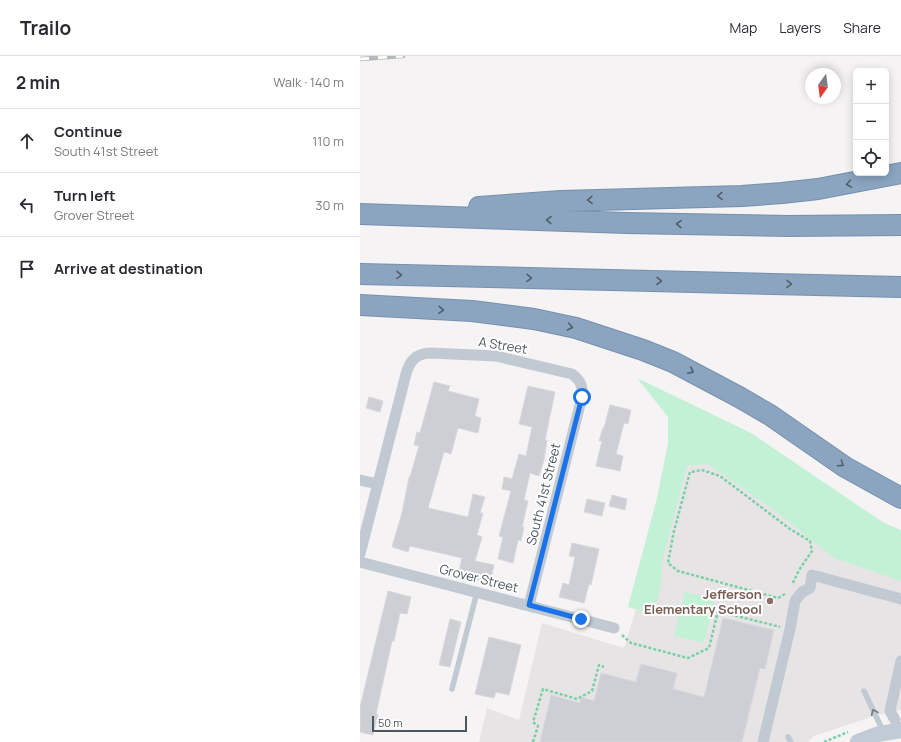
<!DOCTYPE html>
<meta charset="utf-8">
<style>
body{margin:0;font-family:Manrope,sans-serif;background:#f7f7f7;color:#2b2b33}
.controls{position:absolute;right:12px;top:12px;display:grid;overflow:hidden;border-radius:6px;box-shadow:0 2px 10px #0003}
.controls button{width:36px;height:36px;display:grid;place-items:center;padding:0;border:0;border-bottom:1px solid #e1e1e2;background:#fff;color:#2b2b33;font:20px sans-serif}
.compass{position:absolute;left:445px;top:12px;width:36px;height:36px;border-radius:50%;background:#fff;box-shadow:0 2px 10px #0003;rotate:194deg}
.scale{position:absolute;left:12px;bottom:10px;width:95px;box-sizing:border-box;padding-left:4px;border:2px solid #4a5661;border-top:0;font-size:11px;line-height:14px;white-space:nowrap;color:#4a5661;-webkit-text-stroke:3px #fff;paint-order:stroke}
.stop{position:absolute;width:12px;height:12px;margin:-9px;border:3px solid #1a73e8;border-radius:50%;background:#fff}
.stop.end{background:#1a73e8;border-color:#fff;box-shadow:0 1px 4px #0008}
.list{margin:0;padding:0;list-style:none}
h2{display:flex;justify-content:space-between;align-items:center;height:52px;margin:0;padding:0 16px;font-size:17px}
h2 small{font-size:13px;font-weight:400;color:#7c7c81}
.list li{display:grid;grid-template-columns:26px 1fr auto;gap:12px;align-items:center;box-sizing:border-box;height:64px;padding:0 16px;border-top:1px solid #e1e1e2}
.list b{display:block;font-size:15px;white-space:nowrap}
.list p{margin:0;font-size:13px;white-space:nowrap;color:#7c7c81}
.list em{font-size:13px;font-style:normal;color:#7c7c81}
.icon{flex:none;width:22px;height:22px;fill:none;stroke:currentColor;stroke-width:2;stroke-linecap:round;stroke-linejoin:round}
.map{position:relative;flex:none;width:541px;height:686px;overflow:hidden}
header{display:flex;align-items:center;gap:24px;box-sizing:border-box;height:56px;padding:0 20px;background:#fff;border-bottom:1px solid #e1e1e2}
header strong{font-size:19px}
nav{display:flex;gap:22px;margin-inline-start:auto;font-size:14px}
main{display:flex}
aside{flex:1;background:#fff}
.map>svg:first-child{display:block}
</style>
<header>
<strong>Trailo</strong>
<nav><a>Map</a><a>Layers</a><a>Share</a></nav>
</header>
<main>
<aside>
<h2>2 min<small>Walk · 140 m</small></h2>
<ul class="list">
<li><svg class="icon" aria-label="ahead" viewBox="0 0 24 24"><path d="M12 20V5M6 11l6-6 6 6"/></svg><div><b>Continue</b><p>South 41st Street</p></div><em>110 m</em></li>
<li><svg class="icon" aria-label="left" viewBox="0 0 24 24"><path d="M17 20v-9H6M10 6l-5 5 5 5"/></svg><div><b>Turn left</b><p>Grover Street</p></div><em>30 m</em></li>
<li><svg class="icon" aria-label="arrive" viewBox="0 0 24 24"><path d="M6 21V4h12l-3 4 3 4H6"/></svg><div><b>Arrive at destination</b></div></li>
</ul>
</aside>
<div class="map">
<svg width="541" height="686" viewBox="0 0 541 686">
<rect width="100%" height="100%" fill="#f5f3f3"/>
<!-- education -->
<polygon fill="#e6e4e5" points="325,391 541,522 541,654 514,660 454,680 448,686 119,686 127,652 159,664 182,567 264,592"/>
<!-- green -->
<g fill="#c3f1d5">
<polygon points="277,322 391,377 524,467 541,474 541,525 474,502 414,454 348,408 327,410 303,502 300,536 292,558 268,551 297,442 308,387 308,361"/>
<polygon points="325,536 355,543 344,587 314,580"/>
</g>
<!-- building -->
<g fill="#cdcfd5" stroke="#d7d9de">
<polygon points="74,326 90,330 88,335 119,343 115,360 121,362 118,377 98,372 91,398 84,396 68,452 108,461 113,438 125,441 120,457 123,457 117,479 122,481 115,505 134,509 130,527 98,520 102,502 50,490 48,496 32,491 42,457 49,421 50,421 59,390 54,389 57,376 60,377"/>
<polygon points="168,330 195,336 185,384 187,384 184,404 179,420 170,417 164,444 168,445 162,471 164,471 161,485 158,484 153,507 138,503 143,481 139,480 151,435 142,433 144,421 152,423 159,398 166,400 172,371 159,368"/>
<polygon points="9,341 23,345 20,356 6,352"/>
<polygon points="250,349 271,354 268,368 264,367 256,398 263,400 260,415 236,410 242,385 239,385 243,372 244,372"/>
<polygon points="252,439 267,443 265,454 249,450"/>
<polygon points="227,443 245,447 242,460 224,456"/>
<polygon points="212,487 239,493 231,529 229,528 224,547 199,541 203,527 209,529 215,501 209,500"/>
<polygon points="28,535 51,541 47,558 40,557 34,585 32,585 16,658 18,659 13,679 0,676 0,651"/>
<polygon points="363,562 414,574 405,613 400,612 382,686 180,686 191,639 220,647 221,641 234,645 241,617 276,626 281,608 317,617 313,633 344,641"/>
<polygon points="90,563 101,566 90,611 79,609"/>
<polygon points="129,581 161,589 149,639 136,636 134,642 115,638"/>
</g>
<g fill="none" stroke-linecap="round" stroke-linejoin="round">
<defs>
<g id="highway">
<polyline points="119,151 201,145 382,140 422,137 458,133 541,117"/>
<polyline points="0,158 267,167 428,170 541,169"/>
<polyline points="0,218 541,231"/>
<polyline points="0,249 112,255 174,263 216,272 283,294 313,306 379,341 410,359 485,411 541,442"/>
</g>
</defs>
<!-- highway casing -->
<use href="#highway" stroke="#7690ad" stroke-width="22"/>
<!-- path -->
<g stroke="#7ad0a6" stroke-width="2.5" stroke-dasharray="3 2" stroke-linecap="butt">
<polyline points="425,538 418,542 318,515 308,507 314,475 330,416 342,414 360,420 430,473 450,485 452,495 439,514 432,529"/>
<polyline points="262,579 271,587 328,602 349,592 358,555 420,571"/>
<polyline points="173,686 178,670 173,666 183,633 217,643 232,635 239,609 244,611"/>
<polyline points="464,686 488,676"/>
</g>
<!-- lane -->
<g stroke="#c1cad2" stroke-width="5.5">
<polyline points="92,633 117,536"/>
<polyline points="504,635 523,675"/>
<polyline points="428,681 431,686"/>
</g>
<!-- street -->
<g stroke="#c1cad2" stroke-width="11">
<polyline points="0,424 18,428"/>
<path d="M0,498L46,318C50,304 56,298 70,297L136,300L212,318C221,325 223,330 222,341L169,549"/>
<polyline points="0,506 254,572"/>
<polyline points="535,664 530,655 541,605"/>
<polyline points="403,686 430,573 435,545 442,536 450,532 452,519 541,543"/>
</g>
<!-- secondary -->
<polyline stroke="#c1cbd6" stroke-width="16" points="498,686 519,678 541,674"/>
<!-- highway -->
<use href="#highway" stroke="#8ba5c1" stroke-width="20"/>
<defs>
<polyline id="rail" points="0,3 43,0"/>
</defs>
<!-- rail casing -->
<use href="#rail" stroke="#b5b8bd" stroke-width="4.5"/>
<!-- rail -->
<use href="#rail" stroke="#fff" stroke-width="3" stroke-dasharray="9" stroke-linecap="butt"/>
</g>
<!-- one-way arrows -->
<defs><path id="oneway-chevron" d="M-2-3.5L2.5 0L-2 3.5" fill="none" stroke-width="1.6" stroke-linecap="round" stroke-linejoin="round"/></defs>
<g stroke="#505e6b">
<use href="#oneway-chevron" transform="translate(489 128) rotate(170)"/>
<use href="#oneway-chevron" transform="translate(360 140) rotate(178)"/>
<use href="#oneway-chevron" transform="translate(230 144) rotate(178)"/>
<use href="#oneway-chevron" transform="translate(189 164) rotate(-178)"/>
<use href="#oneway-chevron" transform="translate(319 168) rotate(-179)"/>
<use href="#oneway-chevron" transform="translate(39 219) rotate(1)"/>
<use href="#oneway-chevron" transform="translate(169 222) rotate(1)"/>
<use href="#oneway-chevron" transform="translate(299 225) rotate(2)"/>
<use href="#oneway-chevron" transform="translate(429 228) rotate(2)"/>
<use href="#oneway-chevron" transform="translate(81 254) rotate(3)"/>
<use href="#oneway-chevron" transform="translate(210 271) rotate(12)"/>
<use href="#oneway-chevron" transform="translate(331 315) rotate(27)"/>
<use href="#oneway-chevron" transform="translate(481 408) rotate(34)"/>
</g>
<use stroke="#6e7983" href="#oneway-chevron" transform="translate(514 656) rotate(-114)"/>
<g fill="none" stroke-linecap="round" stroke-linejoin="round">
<!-- route -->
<polyline stroke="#1a73e8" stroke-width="5" points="221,563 169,549 222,341"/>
</g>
<!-- markers -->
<circle fill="#8d6e63" stroke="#fff" stroke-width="1.5" cx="410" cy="545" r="4"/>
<g text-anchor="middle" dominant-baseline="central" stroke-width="4" stroke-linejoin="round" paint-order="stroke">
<!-- street labels -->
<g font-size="13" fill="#4a5661" stroke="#fff">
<text transform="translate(143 289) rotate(9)">A Street</text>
<text transform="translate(183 438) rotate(-76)">South 41st Street</text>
<text transform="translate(119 522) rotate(14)">Grover Street</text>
</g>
<!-- education labels -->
<g font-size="13" font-weight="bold" fill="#785e54" stroke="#fff" text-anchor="end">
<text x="402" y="538">Jefferson<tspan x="402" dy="15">Elementary School</tspan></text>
</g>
</g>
</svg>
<div class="controls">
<button>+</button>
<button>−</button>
<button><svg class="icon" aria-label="locate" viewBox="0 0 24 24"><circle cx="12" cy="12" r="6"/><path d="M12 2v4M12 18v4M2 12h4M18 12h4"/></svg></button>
</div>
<svg class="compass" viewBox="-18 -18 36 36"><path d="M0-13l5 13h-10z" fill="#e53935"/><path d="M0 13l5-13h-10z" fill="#7c7c81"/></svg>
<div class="scale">50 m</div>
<div class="stop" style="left:222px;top:341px"></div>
<div class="stop end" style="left:221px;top:563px"></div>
</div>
</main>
